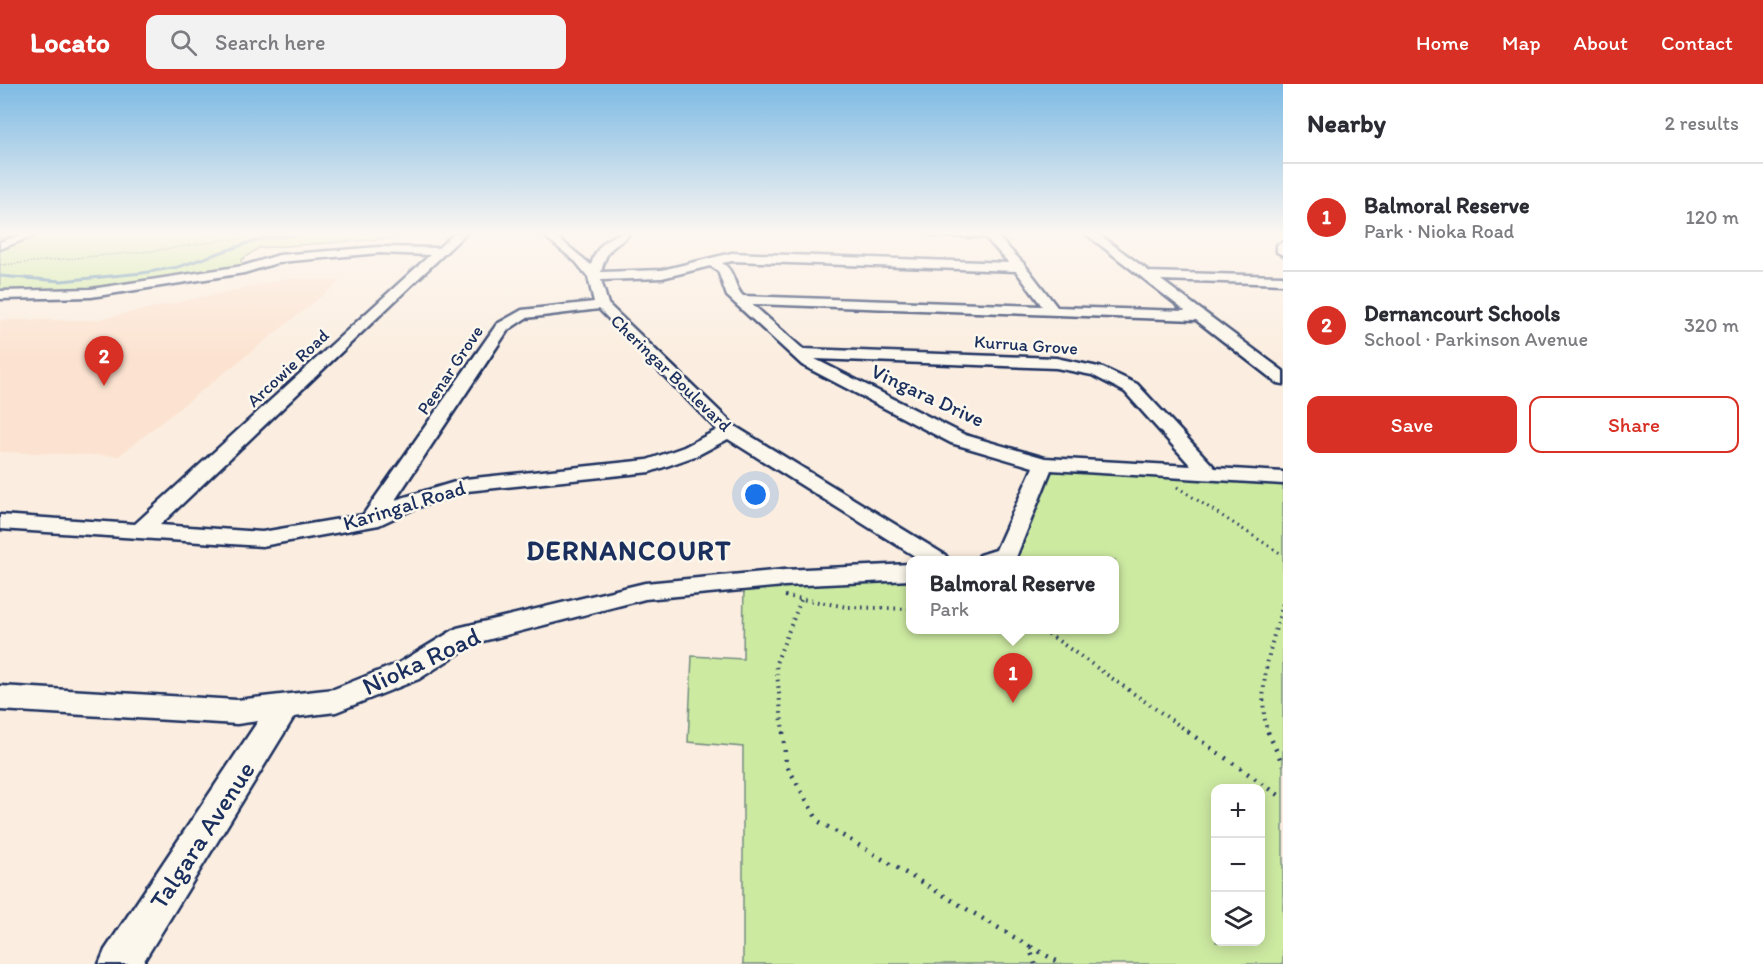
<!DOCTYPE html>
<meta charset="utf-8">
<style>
body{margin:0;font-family:Itim,sans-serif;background:#f2f2f3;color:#2b2b33}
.controls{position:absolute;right:18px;bottom:18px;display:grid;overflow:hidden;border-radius:12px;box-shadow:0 3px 15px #0003}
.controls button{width:54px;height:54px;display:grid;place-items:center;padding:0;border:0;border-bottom:2px solid #e1e1e2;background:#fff;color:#2b2b33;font:30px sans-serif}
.you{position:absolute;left:756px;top:411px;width:21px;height:21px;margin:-15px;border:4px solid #fff;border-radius:50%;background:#1a73e8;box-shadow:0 0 0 9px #1a73e833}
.badge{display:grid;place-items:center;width:39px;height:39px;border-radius:50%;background:#d93025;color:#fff;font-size:20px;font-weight:700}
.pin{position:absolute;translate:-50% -50px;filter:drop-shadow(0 2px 3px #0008)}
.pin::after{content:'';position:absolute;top:32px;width:21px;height:18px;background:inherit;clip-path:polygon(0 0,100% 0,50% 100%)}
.popup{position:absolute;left:906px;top:472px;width:213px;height:78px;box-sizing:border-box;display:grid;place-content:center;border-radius:12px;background:#fff;filter:drop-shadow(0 2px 4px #0005);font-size:20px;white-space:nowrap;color:#7c7c81}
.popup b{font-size:22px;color:#2b2b33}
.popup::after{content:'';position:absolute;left:50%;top:100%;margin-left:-12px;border:12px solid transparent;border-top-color:#fff}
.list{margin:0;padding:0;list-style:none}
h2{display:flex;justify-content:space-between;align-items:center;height:78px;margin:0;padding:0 24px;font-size:26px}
h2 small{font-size:20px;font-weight:400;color:#7c7c81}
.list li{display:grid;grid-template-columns:39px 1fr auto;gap:18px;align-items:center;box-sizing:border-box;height:108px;padding:0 24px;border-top:2px solid #e1e1e2}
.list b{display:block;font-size:22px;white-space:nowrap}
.list p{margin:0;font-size:20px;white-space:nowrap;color:#7c7c81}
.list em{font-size:20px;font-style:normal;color:#7c7c81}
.actions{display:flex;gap:12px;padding:18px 24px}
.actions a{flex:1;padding:14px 0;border:2px solid #d93025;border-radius:12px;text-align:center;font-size:21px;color:#d93025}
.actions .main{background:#d93025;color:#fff}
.icon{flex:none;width:33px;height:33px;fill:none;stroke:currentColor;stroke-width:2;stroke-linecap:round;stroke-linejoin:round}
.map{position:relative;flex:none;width:1283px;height:880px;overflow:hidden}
header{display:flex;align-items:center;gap:36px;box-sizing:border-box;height:84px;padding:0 30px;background:#d93025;color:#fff}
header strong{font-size:28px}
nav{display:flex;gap:33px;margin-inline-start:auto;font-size:21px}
.search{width:420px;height:54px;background:#f2f2f3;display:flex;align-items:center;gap:15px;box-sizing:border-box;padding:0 21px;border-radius:12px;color:#7c7c81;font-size:22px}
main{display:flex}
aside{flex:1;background:#fff}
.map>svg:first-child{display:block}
</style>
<header>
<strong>Locato</strong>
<div class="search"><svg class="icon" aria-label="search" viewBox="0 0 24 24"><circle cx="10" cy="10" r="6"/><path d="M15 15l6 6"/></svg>Search here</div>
<nav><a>Home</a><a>Map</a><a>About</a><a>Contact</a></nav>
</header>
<main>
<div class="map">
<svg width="1283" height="880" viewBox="0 0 1283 880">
<rect width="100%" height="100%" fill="#fbeee0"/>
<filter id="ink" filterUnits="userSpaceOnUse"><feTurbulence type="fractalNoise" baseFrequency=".0167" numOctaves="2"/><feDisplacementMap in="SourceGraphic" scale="12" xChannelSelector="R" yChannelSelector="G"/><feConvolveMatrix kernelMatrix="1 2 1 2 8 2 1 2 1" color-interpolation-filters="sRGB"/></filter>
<g filter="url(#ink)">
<!-- built -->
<polygon fill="#fce3d1" points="290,194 341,197 119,372 0,368 0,236 96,236"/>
<!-- green -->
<g fill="#cdeaa1" stroke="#748c80" stroke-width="1.5" fill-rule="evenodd">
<polygon points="34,149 405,149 395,154 259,164 241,176 244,185 91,209 0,211 0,153"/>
<path d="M1044,380L1283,394V880H743V663L688,658L692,572L743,575L744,498L911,488V546H1115V476H988L1006,472ZM1216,704H1260V858H1216Z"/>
</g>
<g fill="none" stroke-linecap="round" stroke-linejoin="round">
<!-- stream -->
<polyline stroke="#5688aa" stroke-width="3" points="0,192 61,197 142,189 178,183 263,154 313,149"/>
<defs>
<g id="minor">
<polygon points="26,149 40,149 0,165 0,158"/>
<path d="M455,149H466L160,441L262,448L363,431L497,240L522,226L594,218L588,193L576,178L541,149H552L591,181C597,161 610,149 630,149C614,167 609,157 601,188L662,186L732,169L1009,179L985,153L934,152L929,149H994L1024,180L1057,223L1185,227L1085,149H1097L1150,188L1283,192V200L1161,196L1283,287V300L1277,299L1196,236L752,220L803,265L1056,274L1103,284L1137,300L1215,384L1283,388V400L1051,386L1015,476H976L980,471L996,466L1033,383L951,359L802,281L727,212L718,187L710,182L662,194L601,196L608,220L736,343L945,471L949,476H921L728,355L698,371L650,388L467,407L413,425L379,441L262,462L0,445V431L135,440L430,171L379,169L280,178L244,189L91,213L0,215V207L91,205L243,182L279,171L379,163L438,164ZM732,177L1016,187L1042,222L743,212C733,202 735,186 722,179ZM599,225L717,346L684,363L647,376L465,395L395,416L508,246L526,234ZM815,275L1056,284L1092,291L1125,308L1191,382L1045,374L965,351Z"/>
<polygon points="1283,158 1283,171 1277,168 1277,161"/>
<polygon points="911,480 911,496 784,502 645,515 475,559 419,595 336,628 294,633 142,880 99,880 105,866 258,637 237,640 0,626 0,602 237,616 334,605 399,579 457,544 645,499 784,486"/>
</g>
</defs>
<!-- minor casing -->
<use href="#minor" stroke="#1b2f5e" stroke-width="5"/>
<!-- path-far3 -->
<polyline stroke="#1b2f5e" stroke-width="1.5" stroke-dasharray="1 2" stroke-linecap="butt" points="0,181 151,167 272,149"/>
<!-- path-far2 -->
<polyline stroke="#1b2f5e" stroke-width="3" stroke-dasharray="1.5 4.5" stroke-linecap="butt" points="1177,403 1283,471"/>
<!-- path-far1 -->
<g stroke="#1b2f5e" stroke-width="4" stroke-dasharray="1.5 5" stroke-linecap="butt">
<polyline points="785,512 847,523 911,525"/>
<polyline points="1043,546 1190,649"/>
<polyline points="783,649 776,579 801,516"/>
<path d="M1268,649C1255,607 1272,559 1283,519"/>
</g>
<!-- path -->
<g stroke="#1b2f5e" stroke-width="4.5" stroke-dasharray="2 7" stroke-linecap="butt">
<polyline points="783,648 786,680 818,737 1029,862 1035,880"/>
<polyline points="1188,648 1283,714"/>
<polyline points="1268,648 1283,681"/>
<polyline points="1031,863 1062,880"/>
</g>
<!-- minor -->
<use href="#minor" fill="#fbf7ec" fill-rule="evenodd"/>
</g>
</g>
<!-- sky -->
<linearGradient id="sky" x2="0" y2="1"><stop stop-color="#7dbae4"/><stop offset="0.55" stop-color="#fdf7f1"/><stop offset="1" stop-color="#fdf7f1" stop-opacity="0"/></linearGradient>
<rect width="1283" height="272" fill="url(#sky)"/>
<g text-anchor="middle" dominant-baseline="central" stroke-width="5" stroke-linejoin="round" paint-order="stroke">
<!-- far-street labels -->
<g font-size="18" fill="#1b2f5e" stroke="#fbf7ec">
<text transform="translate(1026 261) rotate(4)">Kurrua Grove</text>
<text transform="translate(288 284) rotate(-43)">Arcowie Road</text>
<text transform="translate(450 286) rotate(-56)">Peenar Grove</text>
<text transform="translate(671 289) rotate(44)">Cheringar Boulevard</text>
</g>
<!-- street labels -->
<g font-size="21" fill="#1b2f5e" stroke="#fbf7ec">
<text transform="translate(928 311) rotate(25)">Vingara Drive</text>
<text transform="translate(404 421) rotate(-17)">Karingal Road</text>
</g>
<!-- near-street labels -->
<g font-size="26" fill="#1b2f5e" stroke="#fbf7ec">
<text transform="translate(421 577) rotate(-25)">Nioka Road</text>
<text transform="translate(202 751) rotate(-57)">Talgara Avenue</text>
</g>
<!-- district labels -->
<g font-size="27" font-weight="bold" letter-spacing="1.5" fill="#1b2f5e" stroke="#fbf7ec">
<text x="629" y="466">DERNANCOURT</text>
</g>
</g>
</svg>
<div class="controls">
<button>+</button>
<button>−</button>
<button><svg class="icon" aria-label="layers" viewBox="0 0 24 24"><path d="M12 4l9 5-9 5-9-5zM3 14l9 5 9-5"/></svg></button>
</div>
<div class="you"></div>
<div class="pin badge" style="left:1013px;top:619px">1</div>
<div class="popup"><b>Balmoral Reserve</b>Park</div>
<div class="pin badge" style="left:104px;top:302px">2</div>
</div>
<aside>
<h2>Nearby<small>2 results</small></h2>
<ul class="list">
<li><span class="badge">1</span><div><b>Balmoral Reserve</b><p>Park · Nioka Road</p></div><em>120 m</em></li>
<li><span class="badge">2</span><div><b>Dernancourt Schools</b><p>School · Parkinson Avenue</p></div><em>320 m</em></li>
</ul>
<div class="actions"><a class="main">Save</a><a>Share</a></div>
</aside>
</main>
